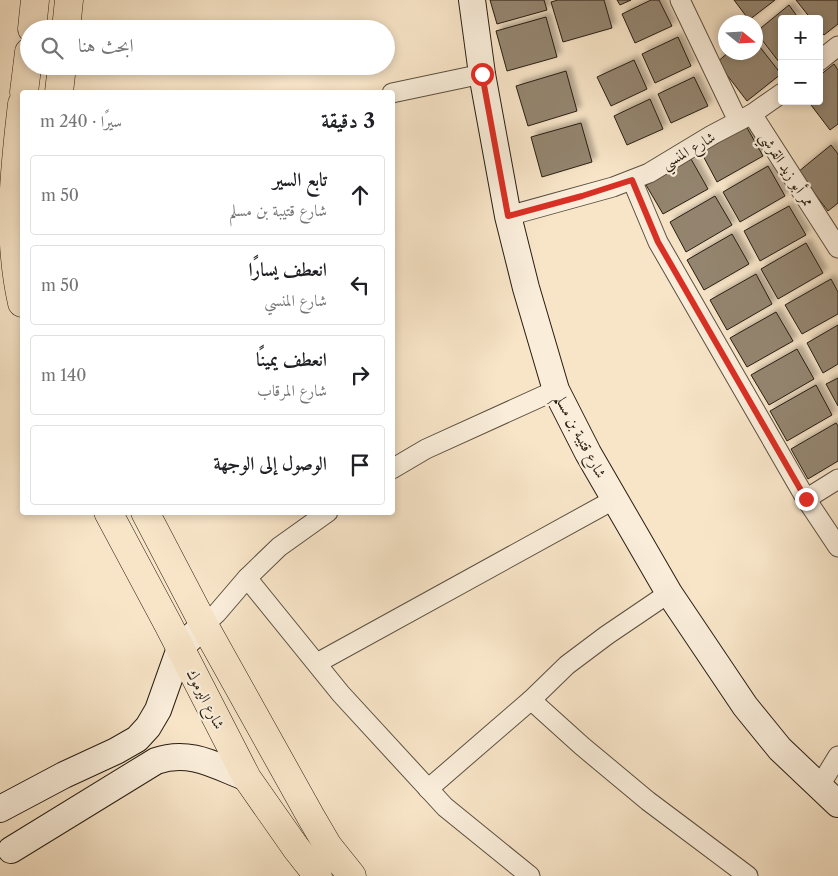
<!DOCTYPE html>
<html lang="ar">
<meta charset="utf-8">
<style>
body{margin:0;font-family:"Libre Caslon Text",Amiri,serif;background:#f6f6f6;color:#202124;direction:rtl}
.controls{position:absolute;right:15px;top:15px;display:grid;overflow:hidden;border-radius:5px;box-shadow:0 2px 8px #0003}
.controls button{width:45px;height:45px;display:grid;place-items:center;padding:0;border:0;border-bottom:1px solid #e0e0e0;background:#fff;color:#202124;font:25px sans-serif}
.compass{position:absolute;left:718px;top:15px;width:45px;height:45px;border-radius:50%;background:#fff;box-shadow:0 2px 8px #0003;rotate:108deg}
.stop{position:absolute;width:15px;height:15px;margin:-11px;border:4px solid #d93025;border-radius:50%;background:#fff}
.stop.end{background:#d93025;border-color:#fff;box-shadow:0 1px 5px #0008}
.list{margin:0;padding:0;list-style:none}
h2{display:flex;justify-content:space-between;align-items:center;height:65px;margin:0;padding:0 20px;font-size:21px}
h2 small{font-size:16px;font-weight:400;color:#757577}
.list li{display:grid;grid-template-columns:32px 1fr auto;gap:15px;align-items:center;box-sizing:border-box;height:80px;margin:0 10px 10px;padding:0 10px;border:1px solid #e0e0e0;border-radius:5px}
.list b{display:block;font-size:19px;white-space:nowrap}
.list p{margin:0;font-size:16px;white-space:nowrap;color:#757577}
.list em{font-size:16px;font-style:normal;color:#757577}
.icon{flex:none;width:28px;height:28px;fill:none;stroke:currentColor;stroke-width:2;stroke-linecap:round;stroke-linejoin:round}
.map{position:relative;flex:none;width:838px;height:876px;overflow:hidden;direction:ltr}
.search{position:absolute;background:#fff;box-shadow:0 2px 8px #0003;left:20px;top:20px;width:375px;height:55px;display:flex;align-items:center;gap:12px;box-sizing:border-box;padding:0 18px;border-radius:28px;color:#757577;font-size:19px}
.panel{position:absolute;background:#fff;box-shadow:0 2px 8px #0003;left:20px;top:90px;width:375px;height:425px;border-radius:5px;direction:rtl}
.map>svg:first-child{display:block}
</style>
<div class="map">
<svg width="838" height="876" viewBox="0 0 838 876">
<defs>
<filter id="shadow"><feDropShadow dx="4.5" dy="-4.5" stdDeviation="2.5" flood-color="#0004"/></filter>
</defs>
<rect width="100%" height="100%" fill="#f8e5c8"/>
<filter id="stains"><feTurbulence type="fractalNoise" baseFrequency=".004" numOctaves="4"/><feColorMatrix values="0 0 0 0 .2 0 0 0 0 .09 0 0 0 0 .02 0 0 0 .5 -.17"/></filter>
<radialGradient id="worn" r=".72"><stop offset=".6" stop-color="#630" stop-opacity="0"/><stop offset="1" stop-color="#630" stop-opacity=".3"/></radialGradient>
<!-- building -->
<g fill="#948570" stroke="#271d11" filter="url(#shadow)">
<polygon points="490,0 544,0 547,10 497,24"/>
<polygon points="558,0 604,0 612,28 563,42 551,2"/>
<polygon points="617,0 631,0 620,5"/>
<polygon points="651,0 659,0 672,26 635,43 622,14"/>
<polygon points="734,0 775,0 749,20"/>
<polygon points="796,0 838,0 838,24 824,35 819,29 819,19 811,19"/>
<polygon points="789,5 799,19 782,19 782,66 756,32"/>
<polygon points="546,17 557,57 507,71 496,31"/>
<polygon points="678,37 691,66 655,83 642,54"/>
<polygon points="756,42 781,74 747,101 717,62 729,52 756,52"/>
<polygon points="634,60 647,89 611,106 597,77"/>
<polygon points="834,64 838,70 838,124 830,130 808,101 819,101 819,76"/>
<polygon points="566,71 577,111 528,126 516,86"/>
<polygon points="694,77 708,106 671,123 658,94"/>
<polygon points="650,99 663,129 627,145 614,116"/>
<polygon points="581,123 592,162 542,177 531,137"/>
<polygon points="746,126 763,156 717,182 701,152"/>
<polygon points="831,145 838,154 838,203 828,211 798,172"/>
<polygon points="691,159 708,189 663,214 646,185"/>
<polygon points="768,166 785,196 740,222 723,192"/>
<polygon points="715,196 732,225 686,252 670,222"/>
<polygon points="789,206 806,235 760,261 744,231"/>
<polygon points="732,234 749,264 704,290 687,260"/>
<polygon points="806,243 823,273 778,299 761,269"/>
<polygon points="756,274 772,304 727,330 710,300"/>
<polygon points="831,279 838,292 838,314 802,334 785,305"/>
<polygon points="776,312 793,341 747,367 730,338"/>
<polygon points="838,325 838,364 823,373 807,343"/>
<polygon points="797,349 814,379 769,405 751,375"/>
<polygon points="838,378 838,406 826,384"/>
<polygon points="816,385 832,415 787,441 770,411"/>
<polygon points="836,423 838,426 838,461 808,479 791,449"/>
</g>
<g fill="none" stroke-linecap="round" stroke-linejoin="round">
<defs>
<g id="street">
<polyline points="680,0 738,121"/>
<polyline points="819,61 838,46"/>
<polyline points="392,93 482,74"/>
<polyline points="752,114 838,248"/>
<polyline points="632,180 658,242 806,499 838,547"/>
<polyline points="508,216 613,187 649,173 712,135 752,114 782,93"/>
<polyline points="392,469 426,449 556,390"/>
<polyline points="806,499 838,479"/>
<polyline points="247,578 279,547 328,512"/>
<polyline points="669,593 607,635 567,665 531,700 582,746 648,801 748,876"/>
<polyline points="204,625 217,613 247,578 341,694 445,807 530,876"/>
<polyline points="317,663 615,499"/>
<polyline points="819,787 838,756"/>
<polyline points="428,789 531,700"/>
</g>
<g id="secondary">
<polyline points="472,0 482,74 508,216 526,288 556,390 588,453 669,593 745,706 780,749 838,804"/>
<polyline points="0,809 64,775 116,751 137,739 148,727 158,710 180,648 204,625"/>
<path d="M11,850L156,761C190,749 216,766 247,778"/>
</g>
<g id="highway">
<polyline points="32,29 35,0"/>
<polyline points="66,29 69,0"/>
<polyline points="24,92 29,52"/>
<polyline points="59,92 62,66"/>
<path d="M22,104C14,172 7,236 22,303"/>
<polyline points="108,512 169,626 247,778 296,848 318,876"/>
<polyline points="145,512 204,625 311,817 328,846 352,876"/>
</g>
</defs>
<!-- street casing -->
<use href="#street" stroke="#5b4f3f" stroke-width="21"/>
<!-- secondary casing -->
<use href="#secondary" stroke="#271d11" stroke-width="28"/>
<!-- highway casing -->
<use href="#highway" stroke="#271d11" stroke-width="29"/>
<!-- street -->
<use href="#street" stroke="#faeedb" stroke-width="19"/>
<!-- secondary -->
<use href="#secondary" stroke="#faeedb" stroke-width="26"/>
<!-- highway -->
<use href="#highway" stroke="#f8e5c8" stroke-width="28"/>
</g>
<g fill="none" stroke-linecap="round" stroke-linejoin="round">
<!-- route -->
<polyline stroke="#d93025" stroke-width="6" points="482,74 508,216 582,196 632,180 658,242 806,499"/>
</g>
<g text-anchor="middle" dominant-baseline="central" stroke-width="4.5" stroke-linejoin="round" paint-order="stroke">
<!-- street labels -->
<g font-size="15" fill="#271d11" stroke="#faeedb">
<text transform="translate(688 150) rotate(-30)">شارع المنسي</text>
<text transform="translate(787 169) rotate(57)">ممر أبو زيد القرشي</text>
<text transform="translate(581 436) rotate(62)">شارع قتيبة بن مسلم</text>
<text transform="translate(206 699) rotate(63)">شارع اليرموك</text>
</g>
</g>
<rect width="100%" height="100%" filter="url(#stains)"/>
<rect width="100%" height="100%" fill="url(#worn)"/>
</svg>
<div class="controls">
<button>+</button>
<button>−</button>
</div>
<svg class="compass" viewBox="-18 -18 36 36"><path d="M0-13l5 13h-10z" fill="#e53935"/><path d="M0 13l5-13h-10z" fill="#757577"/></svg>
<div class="stop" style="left:482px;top:74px"></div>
<div class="stop end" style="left:806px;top:499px"></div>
<div class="search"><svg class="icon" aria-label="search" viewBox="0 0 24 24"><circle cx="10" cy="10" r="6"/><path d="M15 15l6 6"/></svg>ابحث هنا</div>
<section class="panel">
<h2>3 دقيقة<small>سيرًا · 240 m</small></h2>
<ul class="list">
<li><svg class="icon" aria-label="ahead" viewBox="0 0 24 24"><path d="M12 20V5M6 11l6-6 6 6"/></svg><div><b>تابع السير</b><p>شارع قتيبة بن مسلم</p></div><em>50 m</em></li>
<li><svg class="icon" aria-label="left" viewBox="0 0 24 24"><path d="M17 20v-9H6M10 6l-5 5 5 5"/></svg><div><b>انعطف يسارًا</b><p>شارع المنسي</p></div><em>50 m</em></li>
<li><svg class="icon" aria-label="right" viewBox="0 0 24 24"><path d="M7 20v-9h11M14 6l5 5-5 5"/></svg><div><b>انعطف يمينًا</b><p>شارع المرقاب</p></div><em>140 m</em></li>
<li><svg class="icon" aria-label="arrive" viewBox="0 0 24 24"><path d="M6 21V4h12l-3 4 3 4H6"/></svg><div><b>الوصول إلى الوجهة</b></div></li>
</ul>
</section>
</div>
